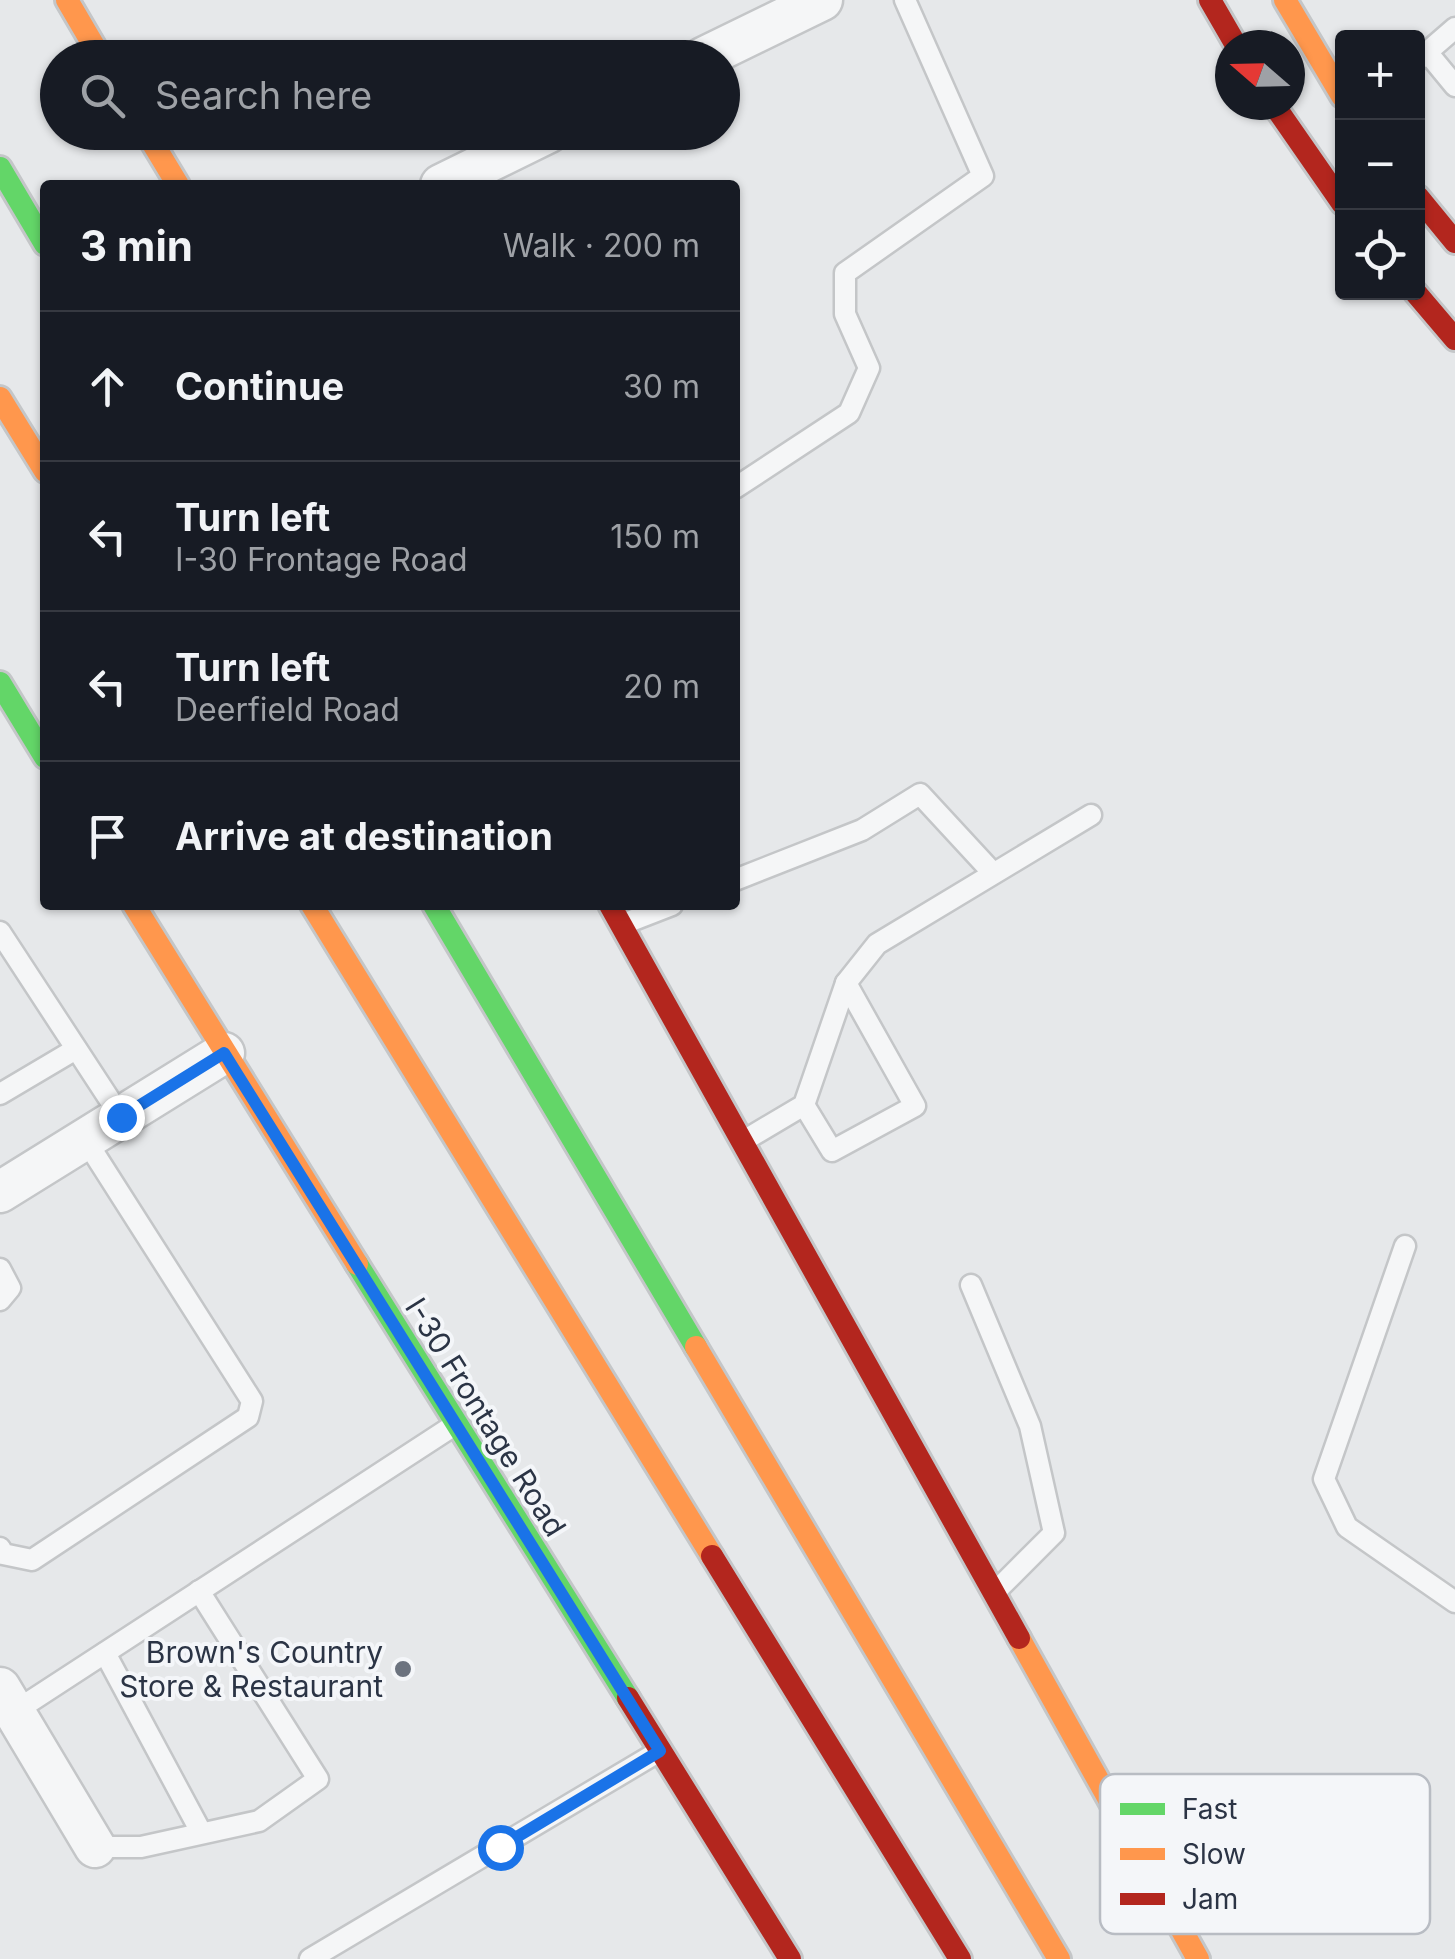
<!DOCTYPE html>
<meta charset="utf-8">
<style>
body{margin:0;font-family:Inter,sans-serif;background:#20242c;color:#f1f3f6}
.controls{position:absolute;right:30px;top:30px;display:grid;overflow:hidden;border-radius:10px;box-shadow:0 2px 8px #0004}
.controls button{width:90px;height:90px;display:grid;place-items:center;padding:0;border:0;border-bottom:2px solid #363941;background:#171b24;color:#f1f3f6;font:50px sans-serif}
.compass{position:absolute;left:1215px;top:30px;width:90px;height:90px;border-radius:50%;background:#171b24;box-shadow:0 2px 8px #0004;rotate:290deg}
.stop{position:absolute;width:30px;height:30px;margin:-22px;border:8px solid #1a73e8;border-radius:50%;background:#fff}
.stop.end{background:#1a73e8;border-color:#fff;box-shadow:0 2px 10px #0008}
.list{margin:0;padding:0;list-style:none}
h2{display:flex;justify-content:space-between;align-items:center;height:130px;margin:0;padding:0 40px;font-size:42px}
h2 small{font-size:32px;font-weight:400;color:#9ea1a6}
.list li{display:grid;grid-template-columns:65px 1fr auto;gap:30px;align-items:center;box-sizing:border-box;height:150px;padding:0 40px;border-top:2px solid #363941}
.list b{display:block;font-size:38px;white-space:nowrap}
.list p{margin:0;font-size:32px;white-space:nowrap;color:#9ea1a6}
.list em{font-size:32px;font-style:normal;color:#9ea1a6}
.icon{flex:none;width:55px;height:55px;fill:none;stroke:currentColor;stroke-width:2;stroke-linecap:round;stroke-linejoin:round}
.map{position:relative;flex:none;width:1455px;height:1959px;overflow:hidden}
.search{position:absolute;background:#171b24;box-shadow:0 2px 8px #0004;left:40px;top:40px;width:700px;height:110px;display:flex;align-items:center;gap:25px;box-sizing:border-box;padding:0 35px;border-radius:55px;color:#9ea1a6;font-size:38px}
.panel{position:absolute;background:#171b24;box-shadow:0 2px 8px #0004;left:40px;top:180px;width:700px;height:730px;border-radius:10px}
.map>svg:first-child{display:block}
</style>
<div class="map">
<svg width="1455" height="1959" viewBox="0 0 1455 1959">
<rect width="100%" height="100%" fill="#e6e8ea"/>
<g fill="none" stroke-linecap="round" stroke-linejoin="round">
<defs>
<g id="lane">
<polyline points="1427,52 1455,86"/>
<polyline points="1418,60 1455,28"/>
<polyline points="735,488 849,413 869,368 845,314 845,273 983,176 905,0"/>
<polyline points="735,880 862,830 920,794 993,873"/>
<polyline points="623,924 672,905"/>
<polyline points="0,932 121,1117"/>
<polyline points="0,1094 76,1049"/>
<polyline points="804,1105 832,1151 915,1106 846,983"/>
<polyline points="745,1140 804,1105 846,983 877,944 1091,815"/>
<polyline points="1405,1246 1324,1479 1347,1527 1455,1602"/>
<polyline points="0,1269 10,1288 0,1300"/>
<polyline points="971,1285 1030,1426 1054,1533 997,1590"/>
<polyline points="0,1548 3,1554 32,1560 248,1417 252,1401 85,1139"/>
<polyline points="105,1653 201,1832"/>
<polyline points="14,1712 456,1424"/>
<polyline points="95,1847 141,1847 259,1821 318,1779 199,1591"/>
<polyline points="310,1959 658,1752"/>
</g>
<g id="street">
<polyline points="703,58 822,0"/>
<polyline points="441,185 549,132"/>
<polyline points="0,1192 224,1053"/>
<polyline points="0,1688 95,1847"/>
</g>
<g id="fast">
<polyline points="0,168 45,244"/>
<polyline points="0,683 45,757"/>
<polyline points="434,905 696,1347"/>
<polyline points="357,1264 628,1698"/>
</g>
<g id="slow">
<polyline points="67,0 101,58"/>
<polyline points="1285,0 1342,96"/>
<polyline points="146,132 178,185"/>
<polyline points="0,398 45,471"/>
<polyline points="134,905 357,1264"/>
<polyline points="312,905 712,1556"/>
<polyline points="696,1347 1059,1959"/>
<polyline points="1019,1638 1198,1959"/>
</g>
<g id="jam">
<polyline points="1210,0 1236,45"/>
<polyline points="1274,105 1342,203"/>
<polyline points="1418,197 1455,242"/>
<polyline points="1415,292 1455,339"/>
<polyline points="610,905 1019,1638"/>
<polyline points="712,1556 960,1959"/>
<polyline points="628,1698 790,1959"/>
</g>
</defs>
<!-- lane casing -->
<use href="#lane" stroke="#c4c6c8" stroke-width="25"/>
<!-- street casing -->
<use href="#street" stroke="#c4c6c8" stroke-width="45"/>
<!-- fast casing -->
<use href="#fast" stroke="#c4c6c8" stroke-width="28"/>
<!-- slow casing -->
<use href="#slow" stroke="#c4c6c8" stroke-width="28"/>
<!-- jam casing -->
<use href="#jam" stroke="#c4c6c8" stroke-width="28"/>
<!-- lane -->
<use href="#lane" stroke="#f5f6f7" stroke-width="20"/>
<!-- street -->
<use href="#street" stroke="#f5f6f7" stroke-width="40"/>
<!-- fast -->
<use href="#fast" stroke="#63d668" stroke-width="22"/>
<!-- slow -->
<use href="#slow" stroke="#ff974d" stroke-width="22"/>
<!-- jam -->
<use href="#jam" stroke="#b3261e" stroke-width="22"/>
</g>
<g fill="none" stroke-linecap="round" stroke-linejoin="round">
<!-- route -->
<polyline stroke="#1a73e8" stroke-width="12" points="121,1117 224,1053 660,1751 500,1847"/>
</g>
<!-- markers -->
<circle fill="#6c737f" stroke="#f4f6f9" stroke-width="4" cx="403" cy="1669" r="10"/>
<g text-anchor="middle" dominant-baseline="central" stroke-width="8" stroke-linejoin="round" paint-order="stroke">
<!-- street labels -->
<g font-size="30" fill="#2b3445" stroke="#f4f6f9">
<text transform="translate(486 1417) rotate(58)">I-30 Frontage Road</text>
</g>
<!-- poi labels -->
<g font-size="30" fill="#2b3445" stroke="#f4f6f9" text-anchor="end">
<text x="383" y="1652">Brown's Country<tspan x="383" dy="34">Store &amp; Restaurant</tspan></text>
</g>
</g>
<!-- legend -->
<rect x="1100" y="1774" width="330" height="160" rx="15" fill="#f4f6f9" stroke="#b8bcc3" stroke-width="2.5"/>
<rect x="1120" y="1803" width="45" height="12" fill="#63d668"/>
<rect x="1120" y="1848" width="45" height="12" fill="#ff974d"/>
<rect x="1120" y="1893" width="45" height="12" fill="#b3261e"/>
<g font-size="28" fill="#2b3445">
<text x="1182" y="1819">Fast</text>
<text x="1182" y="1864">Slow</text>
<text x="1182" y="1909">Jam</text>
</g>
</svg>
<div class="controls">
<button>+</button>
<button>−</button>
<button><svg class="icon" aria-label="locate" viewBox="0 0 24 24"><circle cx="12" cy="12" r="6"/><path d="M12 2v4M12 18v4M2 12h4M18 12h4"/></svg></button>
</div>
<svg class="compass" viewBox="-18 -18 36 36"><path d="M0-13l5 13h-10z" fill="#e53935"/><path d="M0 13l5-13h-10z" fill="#9ea1a6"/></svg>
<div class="stop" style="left:500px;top:1847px"></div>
<div class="stop end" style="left:121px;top:1117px"></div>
<div class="search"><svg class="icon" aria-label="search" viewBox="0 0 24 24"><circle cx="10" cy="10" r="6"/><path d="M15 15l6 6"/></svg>Search here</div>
<section class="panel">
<h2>3 min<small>Walk · 200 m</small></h2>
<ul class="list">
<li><svg class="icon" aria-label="ahead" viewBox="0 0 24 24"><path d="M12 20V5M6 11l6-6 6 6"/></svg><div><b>Continue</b></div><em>30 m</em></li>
<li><svg class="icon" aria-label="left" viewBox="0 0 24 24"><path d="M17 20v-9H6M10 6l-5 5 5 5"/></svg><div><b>Turn left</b><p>I-30 Frontage Road</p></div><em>150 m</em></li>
<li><svg class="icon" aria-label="left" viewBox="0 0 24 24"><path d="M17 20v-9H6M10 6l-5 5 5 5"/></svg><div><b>Turn left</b><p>Deerfield Road</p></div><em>20 m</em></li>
<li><svg class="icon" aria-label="arrive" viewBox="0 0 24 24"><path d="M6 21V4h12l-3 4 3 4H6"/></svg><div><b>Arrive at destination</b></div></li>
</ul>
</section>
</div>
